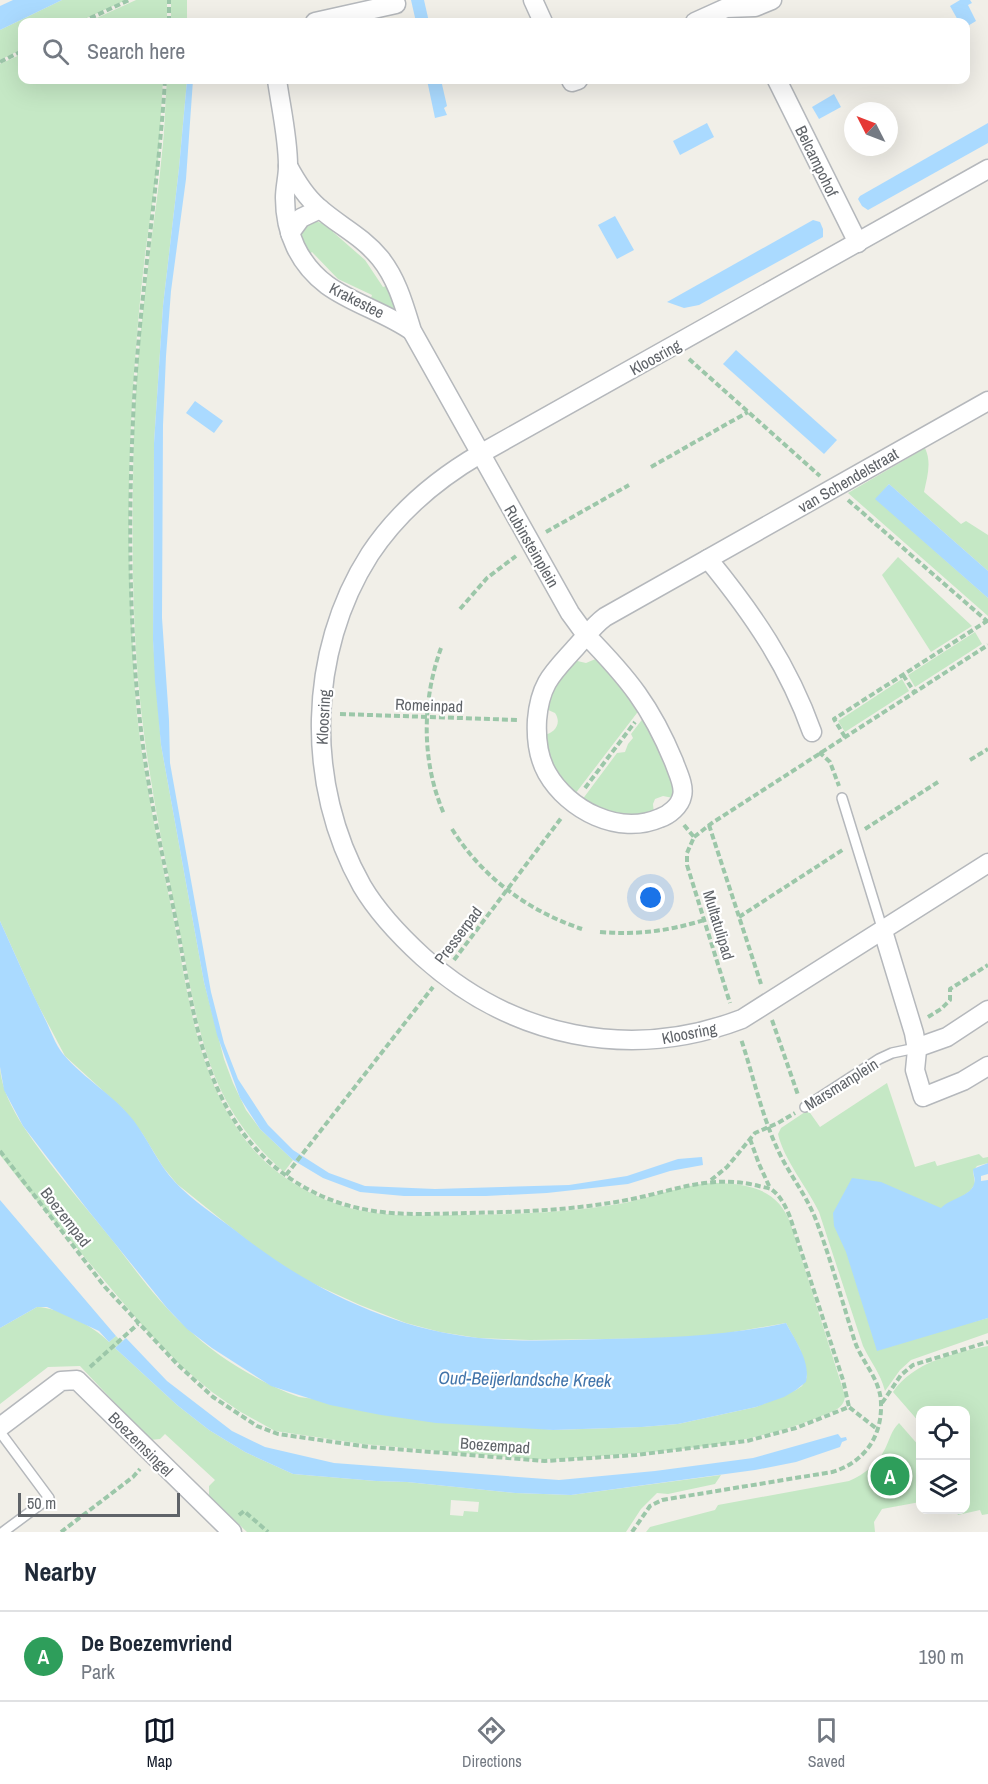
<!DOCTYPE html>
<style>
body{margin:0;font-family:"Archivo Narrow",sans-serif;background:#f6f6f7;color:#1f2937}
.controls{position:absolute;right:18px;bottom:18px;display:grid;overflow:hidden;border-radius:12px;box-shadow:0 6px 24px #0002}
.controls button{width:54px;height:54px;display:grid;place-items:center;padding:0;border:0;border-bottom:2px solid #e0e1e3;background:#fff;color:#1f2937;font:30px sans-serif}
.compass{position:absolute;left:844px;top:102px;width:54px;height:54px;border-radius:50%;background:#fff;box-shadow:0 6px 24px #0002;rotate:312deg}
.scale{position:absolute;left:18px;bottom:15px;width:162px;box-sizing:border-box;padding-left:6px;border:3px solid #5f6368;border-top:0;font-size:16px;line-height:21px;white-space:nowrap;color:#5f6368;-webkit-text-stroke:4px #fff;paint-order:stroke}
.you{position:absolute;left:651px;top:898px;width:21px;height:21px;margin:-15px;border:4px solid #fff;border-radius:50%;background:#1a73e8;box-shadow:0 0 0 9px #1a73e833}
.badge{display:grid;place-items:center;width:39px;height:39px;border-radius:50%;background:#111827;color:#fff;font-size:20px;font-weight:700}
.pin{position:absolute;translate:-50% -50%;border:3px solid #fff;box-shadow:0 2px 6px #0006}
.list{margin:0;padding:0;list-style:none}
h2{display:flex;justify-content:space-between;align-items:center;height:78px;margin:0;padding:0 24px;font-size:26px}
h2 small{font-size:20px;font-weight:400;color:#747a83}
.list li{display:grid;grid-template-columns:39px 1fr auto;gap:18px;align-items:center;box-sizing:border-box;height:90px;padding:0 24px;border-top:2px solid #e0e1e3}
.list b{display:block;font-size:22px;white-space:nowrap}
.list p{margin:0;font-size:20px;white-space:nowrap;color:#747a83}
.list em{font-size:20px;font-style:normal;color:#747a83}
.icon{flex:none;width:33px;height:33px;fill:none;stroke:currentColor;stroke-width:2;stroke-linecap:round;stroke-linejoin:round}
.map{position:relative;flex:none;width:988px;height:1532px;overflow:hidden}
.search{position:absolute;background:#fff;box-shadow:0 6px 24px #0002;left:18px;right:18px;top:18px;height:66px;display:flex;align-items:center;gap:15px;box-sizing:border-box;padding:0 21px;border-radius:12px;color:#747a83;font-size:22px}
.sheet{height:168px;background:#fff}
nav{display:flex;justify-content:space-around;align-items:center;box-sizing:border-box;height:84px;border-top:2px solid #e0e1e3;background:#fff;font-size:16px;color:#747a83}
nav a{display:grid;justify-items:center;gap:3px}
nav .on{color:#111827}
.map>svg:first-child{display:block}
</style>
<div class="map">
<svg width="988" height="1532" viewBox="0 0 988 1532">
<rect width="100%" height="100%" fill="#f1efe8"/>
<!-- green -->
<g fill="#c5e8c5" fill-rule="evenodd">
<polygon points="62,0 126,0 78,22 22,22 22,49 0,60 0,30"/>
<polygon points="136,0 167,0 167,22 88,22"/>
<rect x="171" y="0" width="16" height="22"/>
<path d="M22,54V80H163C161,107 160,135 158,163C154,194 149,224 145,255C139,304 135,355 132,405C128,478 128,550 132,623C133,654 134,684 137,715C145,785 160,853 174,921C189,1000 198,1084 252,1148C275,1175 310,1196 343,1206C378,1217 416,1216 452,1215C508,1215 563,1213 619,1204C648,1199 690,1182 717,1183C751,1184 779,1190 791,1225L845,1396C844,1410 830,1412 819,1417C758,1442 692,1449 627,1454C595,1456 563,1460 531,1459L363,1444L275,1431L239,1411L212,1392L181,1366L147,1331L21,1182L0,1155V1067C1,1088 12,1108 23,1126C50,1166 83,1204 113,1241C136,1271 159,1303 187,1328C218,1358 259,1382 299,1397L553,1430L642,1427L678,1424L756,1407L796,1390L802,1386L807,1377L800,1349L786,1323L722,1334L677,1338L530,1340L478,1338L440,1332L406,1323L360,1305L301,1278L264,1254L177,1184L163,1167L142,1133L123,1109L65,1056L36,1001L0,921V64Z"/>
<path d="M167,80H187L179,168L163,306L154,443L153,640L161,745L204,982L224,1059L233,1083L246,1110L260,1129L293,1160L284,1172C203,1102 198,1021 178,923C163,849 148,776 140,700C131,610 132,519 134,429C136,372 142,315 149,260C153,224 159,189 162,153C165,129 165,104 167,80Z"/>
<path d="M315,221L335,227L333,232L365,260L383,287L389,285L399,315L370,301L372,295L338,279L312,252L307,256C297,237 296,231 315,221Z"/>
<path d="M925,448C932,463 927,477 924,492L961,524L966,521L988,535V571L889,484L876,499L988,598V616L848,493Z"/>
<polygon points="898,557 972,626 931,652 882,575"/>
<polygon points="975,632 982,644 915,687 908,675"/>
<path d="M598,658L640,709L575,794C555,772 550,765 544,735C555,733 562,723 555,713L546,709L551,690L573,660L586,663Z"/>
<polygon points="902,679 909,691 845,732 838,721"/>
<polygon points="644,717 675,786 673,798 663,796 655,799 653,804 654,814 644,816 609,813 582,800 617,753 625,752 628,744 633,738 631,734"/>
<path d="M887,1083L915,1167L935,1161L937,1166L979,1154L983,1158L988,1157V1163L977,1166L973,1171L975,1184L970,1191L963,1196L973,1322L988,1318V1333L911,1360L900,1370L885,1391C880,1372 871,1363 863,1346L819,1212C807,1187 784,1160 778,1134L781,1128L808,1110L820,1127Z"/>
<path d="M37,1307C58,1307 95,1327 109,1342L116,1336L122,1342L115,1348L177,1405L209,1430L245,1452L293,1474L376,1481L407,1482L515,1493L571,1495L721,1475L715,1484L668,1494L657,1493L641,1509L626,1532H247L209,1496V1486L215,1480L165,1434L160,1439L150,1440L80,1366L48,1367L0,1404V1328ZM451,1500L479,1502L478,1512L464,1511L463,1516L450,1515Z"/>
<path d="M988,1346V1514L982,1515L980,1510L958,1515L955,1510H966V1410H920V1423L893,1392C913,1362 954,1353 988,1346Z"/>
<path d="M899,1423L920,1447V1502L882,1509L874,1522L875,1532H646L650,1527L715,1510L718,1505L849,1481C865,1474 877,1464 885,1449C890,1439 891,1431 899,1423Z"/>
</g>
<!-- water -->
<g fill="#aadaff">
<polygon points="13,0 62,0 0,30 0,6"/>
<polygon points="411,0 424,0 429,22 416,22"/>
<polygon points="960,0 970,0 972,3 968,5 976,21 966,27 966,22 959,22 950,6"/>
<polygon points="187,80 193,80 186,179 171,291 166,356 163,425 162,618 169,720 170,763 211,992 224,1043 238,1079 268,1125 293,1150 329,1173 365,1186 435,1189 569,1185 627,1176 678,1159 702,1157 703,1165 670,1171 628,1184 547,1193 486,1196 404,1196 360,1192 323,1178 293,1160 260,1129 240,1098 217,1035 204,982 161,745 155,681 153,640 154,443 163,306 179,168"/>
<polygon points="427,80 441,80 447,106 444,108 447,115 435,118"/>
<polygon points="834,94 841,107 819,119 812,107"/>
<polygon points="707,123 714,137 680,155 673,141"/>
<polygon points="988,123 988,143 868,210 862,206 858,199 860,196"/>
<polygon points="615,216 634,250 617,259 598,225"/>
<polygon points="813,220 820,222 823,229 823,237 699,305 684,308 667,302"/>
<polygon points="736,350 837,440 824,454 723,364"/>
<polygon points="195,401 223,421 214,433 186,413"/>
<polygon points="889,484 988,571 988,598 875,499"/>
<path d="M0,921C15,954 29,987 45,1019C51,1031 55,1044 63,1054C84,1079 114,1095 134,1121C149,1141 158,1164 175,1182C193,1201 215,1215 236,1231C305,1286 390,1329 479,1338C521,1342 564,1340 606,1339C667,1338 726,1336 786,1323C795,1340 811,1362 806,1382L796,1390L784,1397L756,1407L678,1424L642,1427L553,1430L436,1423L381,1415L330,1405L271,1386L212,1348L187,1329L167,1308L87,1209L23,1126L4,1090L0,1067Z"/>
<path d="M988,1163V1174L981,1176V1181L988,1180V1318L877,1351L846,1252L834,1226L833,1213L852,1178L881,1182L941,1208C951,1198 971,1196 974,1184C976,1179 973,1175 973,1169Z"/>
<polygon points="0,1200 116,1336 109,1342 99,1331 47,1307 37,1307 0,1328"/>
<polygon points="126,1338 167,1381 232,1431 265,1447 334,1463 559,1480 655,1471 753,1458 838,1434 841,1438 846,1437 847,1440 842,1442 840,1447 796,1462 755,1470 571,1495 515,1493 407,1482 376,1481 293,1474 245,1452 209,1430 177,1405 115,1348"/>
</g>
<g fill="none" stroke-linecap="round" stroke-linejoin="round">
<defs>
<g id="service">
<polyline points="842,798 883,931"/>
<polyline points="805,1107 879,1059 892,1053 916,1048"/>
<polyline points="0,1432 49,1498 3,1532"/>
</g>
<g id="minor">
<polyline points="533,0 543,22"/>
<polyline points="315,22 396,4"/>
<polyline points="695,22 726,8 755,7 772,0"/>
<path d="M277,80C281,108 288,138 288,166C288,177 285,187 285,198C285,233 299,264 327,285C353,304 385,312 412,331"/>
<polyline points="571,80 572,82 578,80"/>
<polyline points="777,80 858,243"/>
<path d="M288,166C296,181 305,196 318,207C339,226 361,235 380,258C397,279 404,305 412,331L570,613L586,635C628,678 651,706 674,762C677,771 685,786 682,796C680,806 669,815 660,818C619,836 568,810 547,773C538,757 536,738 537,720C540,682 554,672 577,646C586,636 594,625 605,617L988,401"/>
<path d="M988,169L480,454C437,479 398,512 370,554C307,652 305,785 362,886C378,913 400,936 423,957C512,1037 629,1062 742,1019L988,863"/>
<polyline points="290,233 301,218 320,209"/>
<path d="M708,559C753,614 788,665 812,732"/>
<polyline points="883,931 914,1033 917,1050 915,1070 923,1097 963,1081 988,1066"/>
<polyline points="916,1048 947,1037 988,1010"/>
<polyline points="0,1427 61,1381 77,1380 232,1532"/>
</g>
</defs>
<!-- service casing -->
<use href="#service" stroke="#b5b8bc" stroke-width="12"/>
<!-- minor casing -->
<use href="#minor" stroke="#b5b8bc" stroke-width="21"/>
<!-- path -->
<g stroke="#9cc7a9" stroke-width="4" stroke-dasharray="6 3" stroke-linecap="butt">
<polyline points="82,22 129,0"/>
<polyline points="169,22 169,0"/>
<polyline points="0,62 22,51"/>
<path d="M165,80C158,193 138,306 133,420C128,526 129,641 143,746C151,806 165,866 177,926C192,1004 201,1090 258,1151C284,1179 321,1200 358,1208C392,1216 431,1214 466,1213C522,1212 577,1210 632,1199C676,1190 709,1175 755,1185C758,1186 768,1188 771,1189C780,1195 786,1207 790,1217L843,1380L849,1407"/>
<polyline points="689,359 820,476"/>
<polyline points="651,467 748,412"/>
<polyline points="848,500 988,622"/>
<polyline points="546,532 629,485"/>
<polyline points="460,609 487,578 516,556"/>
<path d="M441,648C422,701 421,761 444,814"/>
<polyline points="903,675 915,693"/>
<polyline points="340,714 519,720"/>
<polyline points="845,737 834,719 987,621"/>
<polyline points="819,752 830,762 839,786"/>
<polyline points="970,760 988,749"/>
<polyline points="585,788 635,722"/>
<polyline points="684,825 694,837 687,853 687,865 730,1003"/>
<polyline points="709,825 761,984"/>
<path d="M452,829C482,877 528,911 582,929"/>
<polyline points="865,829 938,782"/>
<polyline points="694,837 712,823 988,645"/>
<polyline points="739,917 844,849"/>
<path d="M600,932C637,935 669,931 704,920"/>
<polyline points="454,960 562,817"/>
<polyline points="928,1017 941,1009 950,1000 950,989 988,965"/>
<polyline points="772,1020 798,1095"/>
<polyline points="750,1139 759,1164 770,1188"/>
<polyline points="0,1151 105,1287 177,1364 213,1397 257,1426 278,1434 369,1447 545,1461 636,1455 747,1441 796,1428 849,1407 877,1429"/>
<polyline points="286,1175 433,987"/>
<polyline points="711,1180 727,1167 755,1133 778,1123 795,1113"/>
<polyline points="90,1367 138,1324"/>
<polyline points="882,1403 901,1375 913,1365 988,1342"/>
<polyline points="239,1515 244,1511 268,1532"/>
<polyline points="61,1532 133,1477 140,1469"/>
<path d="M632,1532L650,1506L662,1500L832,1472C863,1463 882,1438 881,1404C881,1380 863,1364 855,1342C842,1301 831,1260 816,1220C806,1194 788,1173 777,1148C761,1113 753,1075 741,1039"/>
</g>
<!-- service -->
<use href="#service" stroke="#fff" stroke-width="9"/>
<!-- minor -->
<use href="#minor" stroke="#fff" stroke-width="18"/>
</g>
<g text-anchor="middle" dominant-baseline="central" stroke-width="4.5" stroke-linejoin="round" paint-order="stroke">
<!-- street labels -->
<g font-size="16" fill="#5f6368" stroke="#fff">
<text transform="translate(817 161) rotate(64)">Belcampohof</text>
<text transform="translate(357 300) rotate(27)">Krakestee</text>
<text transform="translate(655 357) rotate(-29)">Kloosring</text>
<text transform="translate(848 480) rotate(-30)">van Schendelstraat</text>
<text transform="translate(532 546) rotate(60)">Rubinsteinplein</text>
<text transform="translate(429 705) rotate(2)">Romeinpad</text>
<text transform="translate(323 717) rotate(-87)">Kloosring</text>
<text transform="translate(719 925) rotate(73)">Multatulipad</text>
<text transform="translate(458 935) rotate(-53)">Presserpad</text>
<text transform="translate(689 1033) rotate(-11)">Kloosring</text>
<text transform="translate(841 1084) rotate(-32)">Marsmanplein</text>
<text transform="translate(66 1217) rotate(52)">Boezempad</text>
<text transform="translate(141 1444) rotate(45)">Boezemsingel</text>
<text transform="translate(495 1445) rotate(4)">Boezempad</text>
</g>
<!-- water labels -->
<g font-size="18" font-style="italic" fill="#4174aa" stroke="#fff">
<text transform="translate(525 1379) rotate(1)">Oud-Beijerlandsche Kreek</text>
</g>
</g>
</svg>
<div class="controls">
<button><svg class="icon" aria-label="locate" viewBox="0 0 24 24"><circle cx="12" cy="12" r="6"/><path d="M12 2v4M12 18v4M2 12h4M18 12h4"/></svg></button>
<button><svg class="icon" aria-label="layers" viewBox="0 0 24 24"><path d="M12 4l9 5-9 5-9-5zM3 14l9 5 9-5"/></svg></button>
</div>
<svg class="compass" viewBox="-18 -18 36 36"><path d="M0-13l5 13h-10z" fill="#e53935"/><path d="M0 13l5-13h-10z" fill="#747a83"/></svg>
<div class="scale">50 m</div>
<div class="you"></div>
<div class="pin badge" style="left:890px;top:1476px;background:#2e9e5b">A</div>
<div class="search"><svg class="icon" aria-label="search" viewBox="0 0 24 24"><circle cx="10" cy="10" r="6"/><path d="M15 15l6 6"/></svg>Search here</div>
</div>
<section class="sheet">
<h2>Nearby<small></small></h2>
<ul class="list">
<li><span class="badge" style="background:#2e9e5b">A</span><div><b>De Boezemvriend</b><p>Park</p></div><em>190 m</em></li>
</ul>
</section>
<nav>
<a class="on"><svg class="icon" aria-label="map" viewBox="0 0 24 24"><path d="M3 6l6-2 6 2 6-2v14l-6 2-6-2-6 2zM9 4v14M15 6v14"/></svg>Map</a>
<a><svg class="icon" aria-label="directions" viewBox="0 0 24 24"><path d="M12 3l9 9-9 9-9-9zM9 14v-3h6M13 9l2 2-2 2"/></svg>Directions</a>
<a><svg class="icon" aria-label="saved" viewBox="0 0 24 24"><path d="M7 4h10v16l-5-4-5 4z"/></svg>Saved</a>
</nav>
